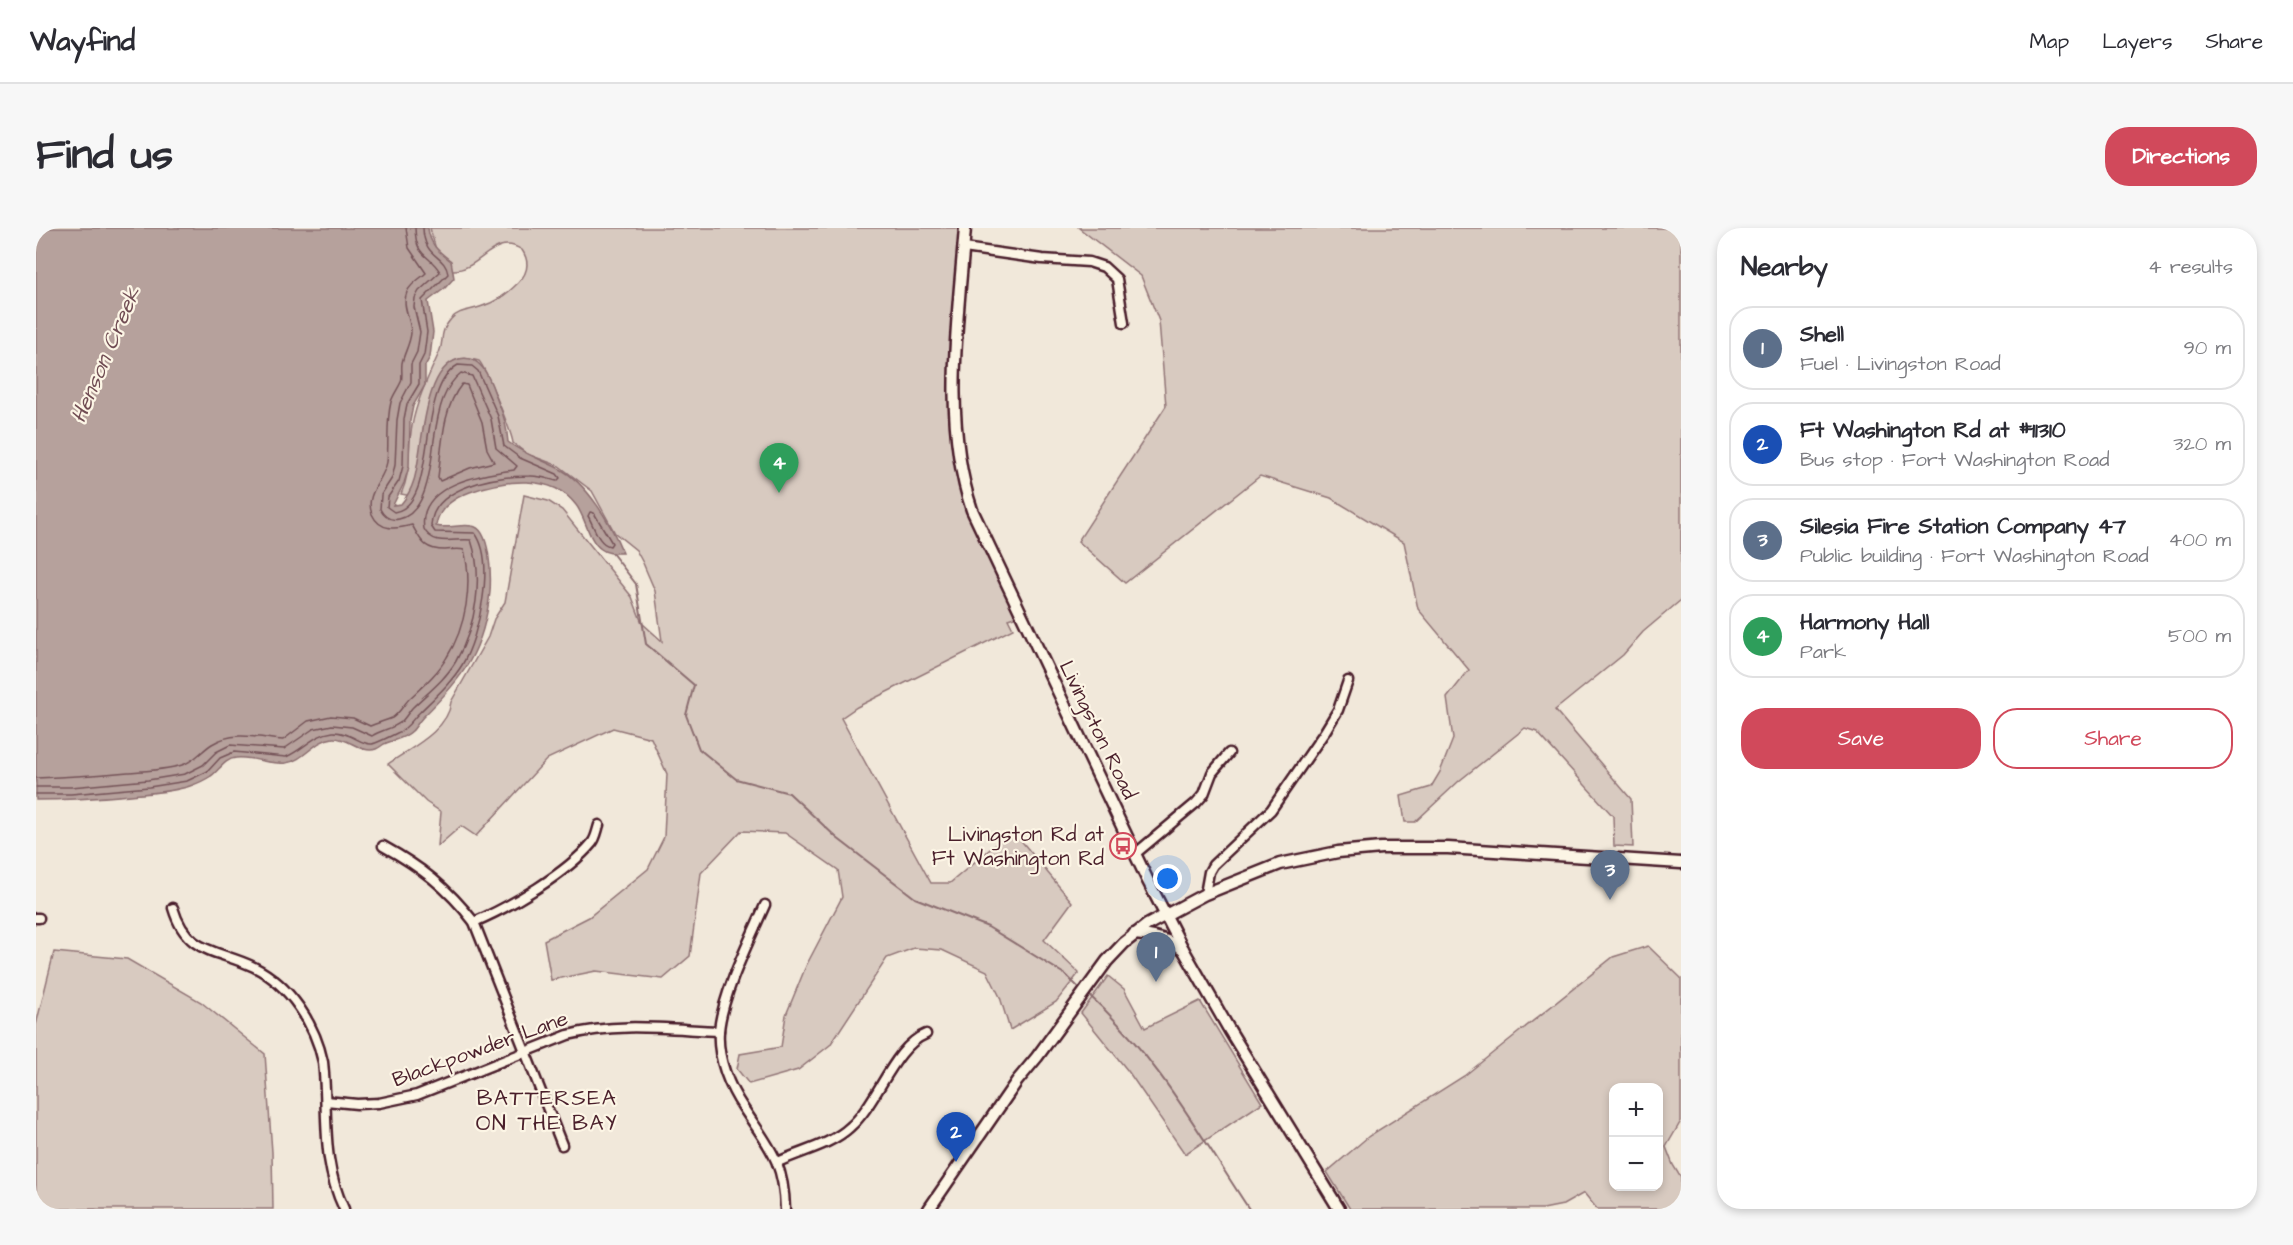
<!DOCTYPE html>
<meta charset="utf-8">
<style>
body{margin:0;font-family:"Architects Daughter",sans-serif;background:#f7f7f7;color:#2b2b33}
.controls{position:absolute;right:18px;bottom:18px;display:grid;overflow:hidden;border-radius:12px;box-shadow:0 3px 9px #0003}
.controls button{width:54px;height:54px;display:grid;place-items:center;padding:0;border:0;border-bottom:2px solid #e1e1e2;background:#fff;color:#2b2b33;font:30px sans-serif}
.you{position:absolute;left:1132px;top:651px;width:21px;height:21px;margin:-15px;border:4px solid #fff;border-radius:50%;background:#1a73e8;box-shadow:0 0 0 9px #1a73e833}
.badge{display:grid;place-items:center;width:39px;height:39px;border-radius:50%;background:#d1495b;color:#fff;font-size:20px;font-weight:700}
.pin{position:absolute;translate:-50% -50px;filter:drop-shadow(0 2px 3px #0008)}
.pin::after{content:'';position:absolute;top:32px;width:21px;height:18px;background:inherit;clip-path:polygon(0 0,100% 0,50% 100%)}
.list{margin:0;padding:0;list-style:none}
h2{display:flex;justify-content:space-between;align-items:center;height:78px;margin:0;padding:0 24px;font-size:26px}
h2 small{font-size:20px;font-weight:400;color:#7c7c81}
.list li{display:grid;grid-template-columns:39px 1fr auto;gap:18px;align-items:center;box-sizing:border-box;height:84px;margin:0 12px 12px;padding:0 12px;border:2px solid #e1e1e2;border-radius:24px}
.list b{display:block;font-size:22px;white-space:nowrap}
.list p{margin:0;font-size:20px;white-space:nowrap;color:#7c7c81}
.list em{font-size:20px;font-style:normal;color:#7c7c81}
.actions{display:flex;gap:12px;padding:18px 24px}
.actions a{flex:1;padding:14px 0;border:2px solid #d1495b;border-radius:24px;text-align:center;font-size:21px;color:#d1495b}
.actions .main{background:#d1495b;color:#fff}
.map{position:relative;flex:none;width:1645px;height:981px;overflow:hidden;border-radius:24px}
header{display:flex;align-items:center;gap:36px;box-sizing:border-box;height:84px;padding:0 30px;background:#fff;border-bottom:2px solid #e1e1e2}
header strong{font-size:28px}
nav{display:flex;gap:33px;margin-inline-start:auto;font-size:21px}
.intro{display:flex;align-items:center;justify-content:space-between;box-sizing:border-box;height:144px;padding:0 36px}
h1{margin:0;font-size:42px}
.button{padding:15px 27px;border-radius:24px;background:#d1495b;color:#fff;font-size:21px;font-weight:700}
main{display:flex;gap:36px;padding:0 36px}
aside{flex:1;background:#fff;border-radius:24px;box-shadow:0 3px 9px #0003}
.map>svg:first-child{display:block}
</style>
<header>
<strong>Wayfind</strong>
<nav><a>Map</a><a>Layers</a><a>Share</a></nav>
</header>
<div class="intro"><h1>Find us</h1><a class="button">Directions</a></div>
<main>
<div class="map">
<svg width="1645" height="981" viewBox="0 0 1645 981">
<rect width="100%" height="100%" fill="#f1e8da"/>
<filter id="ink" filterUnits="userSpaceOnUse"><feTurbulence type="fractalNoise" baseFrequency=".0167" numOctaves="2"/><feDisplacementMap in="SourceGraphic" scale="12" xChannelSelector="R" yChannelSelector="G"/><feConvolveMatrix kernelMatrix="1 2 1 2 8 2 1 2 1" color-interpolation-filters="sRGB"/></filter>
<g filter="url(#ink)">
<!-- green -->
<g fill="#d8cac0" stroke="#917476" stroke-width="1.5" fill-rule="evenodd">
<path d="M394,0H928L917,130L924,246L981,388L972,391L977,401L821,479L805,490L895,655H914L960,616L978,604L1036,674L1008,712L1043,745L1020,774L974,802L964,769L951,743L906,722L878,720L851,730L794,817L762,842L713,856L701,841L704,826L745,819L750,787L770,738L806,669L802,642L749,605L705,603L665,645L654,728L627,751L560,743L515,752L508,712L553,689L612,641L628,609L631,546L615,510L577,500L511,531L440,608L425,598L402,618L405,584L390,574L352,536C373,521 412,503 415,474L452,409L458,391L469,374L488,267L512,273L526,282L596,369L606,395L626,413L619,363L607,335L600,322L579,305L556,263L523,238L491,226L477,215C476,205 449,139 443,133C431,129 418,129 410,140L375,268L365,266C376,242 371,223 376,198C380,174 393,147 403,125C409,111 402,106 415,91C423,82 433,83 444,79C460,74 470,67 482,55C492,45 494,34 486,22C458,3 443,44 416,42L402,29Z"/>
<polygon points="1043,0 1645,0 1645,372 1607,404 1587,427 1519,482 1595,571 1597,619 1578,618 1577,588 1501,504 1489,500 1423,553 1379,594 1369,594 1365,568 1395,559 1404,544 1417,511 1411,470 1433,442 1382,381 1368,314 1295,270 1224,248 1089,355 1042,313 1130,178 1123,93 1105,48"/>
<path d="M1612,718L1645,750V893L1630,919L1637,937L1645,950V981H1561L1548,965L1527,977L1507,981H1314L1291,944L1333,908L1428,848L1577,729ZM1578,860H1622V958H1578Z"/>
<polygon points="18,724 91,731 165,774 229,826 236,924 237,981 0,981 0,797"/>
<polygon points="1072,748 1088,761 1109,800 1164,773 1226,875 1149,926 1092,843 1045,785"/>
</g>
<!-- water -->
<path fill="#b6a19c" stroke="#8b6d6f" stroke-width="1.5" d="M0,0H392C394,17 402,23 415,33L418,50L409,60L392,73L397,104L394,129L389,138V157L377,178L374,193L373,239L368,255L357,277L365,276C371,269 375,262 378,252C387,224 386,140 423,131C448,125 455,156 462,174C468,187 471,199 472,214C488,226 504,231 522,240C551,254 575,296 587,325C580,325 571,326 565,321C552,312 550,290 540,277C516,245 468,252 434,264C418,270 402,280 400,298C412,301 424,296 436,298C455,300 455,349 454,364C448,422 428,449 387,489C383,493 380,499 376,503C368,511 357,512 348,516C345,518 343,520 340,521C325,526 312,509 297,510C278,512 268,533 250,535C233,537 216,528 200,530C188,531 183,543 175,548C169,552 160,556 154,558C136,564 114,565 95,567C63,570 32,572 0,572Z"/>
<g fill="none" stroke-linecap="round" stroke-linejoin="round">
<!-- shore -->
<g stroke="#755358" stroke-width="1.5">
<path d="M426,156L431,157L446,194L451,221L458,234L434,240L404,253L402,249C406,220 406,180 426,156Z"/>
<path d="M554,284L558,285L576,315L574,318C562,316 558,298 552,288Z"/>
<path d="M0,550C31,549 61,547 92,544C109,543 129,542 146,537C159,533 165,523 176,516C198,502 223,510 247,512L272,493L295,488L317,490L334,498C341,495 349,493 356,490C363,486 368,476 374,470C388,457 402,445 411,429C430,399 437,356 428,322C422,320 415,322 409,322C387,322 385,312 376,297C361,301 344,304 336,286C328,266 348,252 351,234C353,214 350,194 355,174C357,167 362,161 365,154C367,148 365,142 366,135C368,125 374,116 375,105C375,90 365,79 371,64C375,55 384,51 390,45L373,20L370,0"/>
<path d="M0,559H35L112,552L149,546L167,537L180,524L194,517L248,521L277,501L296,497L316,499L336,508C345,502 356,501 365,494C369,490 372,485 376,480C391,465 409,452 420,433C440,398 448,350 435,312C419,310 397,319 388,301C381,256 447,246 478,242L481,238L460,220L455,191L436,148L425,145C417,151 411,161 407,171C402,184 400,198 398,212C395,235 392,285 363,291C354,293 348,289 344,281L345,267L356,250L359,237L361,192L364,175L375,154V136L381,124L384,104L378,79L379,70L383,63L404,44C393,25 380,31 379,0"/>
<path d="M0,566H35L113,559L151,553L172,543L184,530L198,524L250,529C267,522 278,506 297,504C313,503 325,517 336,516C341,515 355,508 361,505C372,501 376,491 384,484C399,469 415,455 426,437C443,409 460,333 439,305L399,304L395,298C396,258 462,248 493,248C502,247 512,251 521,253L524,250L521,246L484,230L468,218L462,188L442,143L436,138L422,137C378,162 404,277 358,284L351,279L352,269L363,253L367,238L368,191L371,176L383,156V137L388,127L391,104L386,72L412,46C409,26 388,31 387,0"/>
</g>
<!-- stream -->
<g stroke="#8b6d6f" stroke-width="2">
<polyline points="576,325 600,356 610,416 658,457 650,487 663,521 700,551 753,565 801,610 879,670 952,699 1030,747 1042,759"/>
<path d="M1053,767C1120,827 1164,907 1213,981"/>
</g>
<defs>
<g id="minor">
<polyline points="928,20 1006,31 1053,34 1068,39 1081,51 1088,95"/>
<path d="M347,618C385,639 411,659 438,694L526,917"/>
<polyline points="1099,626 1160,575 1168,566 1176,545 1193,525"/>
<polyline points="1169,666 1173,644 1177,637 1235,582 1288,505 1302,482 1312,453"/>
<path d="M729,677C714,711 686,767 683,803C681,830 693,859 708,881C733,919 748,933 749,981"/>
<path d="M137,680C151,727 181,721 218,739C254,757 279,796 287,834C293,887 284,930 308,981"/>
<polyline points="0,690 3,690"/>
<path d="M438,694C474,679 531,645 556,615C560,610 561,603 563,597"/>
<path d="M290,873L321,876L343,875L381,867L532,807C581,794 633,801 683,803"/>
<path d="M742,934C765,923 795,917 814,899C842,875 857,819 890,806"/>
</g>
<g id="major">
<path d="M929,0C922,92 906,193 936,282L1111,651L1147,721L1194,803L1303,981"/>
<path d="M1098,706C1117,708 1131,711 1147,721"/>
<polyline points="893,981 981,853 1001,829 1071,733 1088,715 1111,697 1169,666 1244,636 1302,624 1345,620 1412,620 1645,635"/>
</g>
</defs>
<!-- minor casing -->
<use href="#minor" stroke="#4a1f2b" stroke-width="13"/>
<!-- major casing -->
<use href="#major" stroke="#4a1f2b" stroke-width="15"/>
<!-- minor -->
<use href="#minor" stroke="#fcf5e5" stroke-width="8"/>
<!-- major -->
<use href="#major" stroke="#fcf5e5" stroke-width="10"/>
</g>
</g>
<!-- icons -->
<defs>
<symbol id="bus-ring" viewBox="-11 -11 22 22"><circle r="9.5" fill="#fcf5e5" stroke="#d1495b" stroke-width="1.5"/><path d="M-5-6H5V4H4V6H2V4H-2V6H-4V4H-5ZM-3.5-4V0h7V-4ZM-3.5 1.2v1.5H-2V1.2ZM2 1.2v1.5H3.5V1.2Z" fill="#d1495b"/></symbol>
</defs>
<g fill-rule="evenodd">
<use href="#bus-ring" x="1072" y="603" width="30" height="30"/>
</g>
<g text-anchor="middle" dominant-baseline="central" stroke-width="4.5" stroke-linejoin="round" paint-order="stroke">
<!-- street labels -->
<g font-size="21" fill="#4a1f2b" stroke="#fcf5e5">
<text transform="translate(1062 502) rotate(64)">Livingston Road</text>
<text transform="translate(444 821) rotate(-20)">Blackpowder Lane</text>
</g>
<!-- poi labels -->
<g font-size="21" fill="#4a1f2b" stroke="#fcf5e5" text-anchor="end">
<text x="1068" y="606">Livingston Rd at<tspan x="1068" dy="24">Ft Washington Rd</tspan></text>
</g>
<!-- water labels -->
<g font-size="22" font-style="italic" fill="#704c53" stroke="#fcf5e5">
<text transform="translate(70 127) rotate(-67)">Henson Creek</text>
</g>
<!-- neighbourhood labels -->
<g font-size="22" letter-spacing="1.5" fill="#4a1f2b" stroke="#fcf5e5">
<text x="511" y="870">BATTERSEA<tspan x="511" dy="25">ON THE BAY</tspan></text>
</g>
</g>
</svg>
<div class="controls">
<button>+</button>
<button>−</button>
</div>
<div class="you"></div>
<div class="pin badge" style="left:1120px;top:754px;background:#5c6f8a">1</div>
<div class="pin badge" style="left:920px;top:934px;background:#1a4fb4">2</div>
<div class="pin badge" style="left:1574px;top:672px;background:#5c6f8a">3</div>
<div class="pin badge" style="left:743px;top:265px;background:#2e9e5b">4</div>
</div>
<aside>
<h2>Nearby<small>4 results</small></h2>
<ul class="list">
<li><span class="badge" style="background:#5c6f8a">1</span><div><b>Shell</b><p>Fuel · Livingston Road</p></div><em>90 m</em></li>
<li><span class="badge" style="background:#1a4fb4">2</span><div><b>Ft Washington Rd at #11310</b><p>Bus stop · Fort Washington Road</p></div><em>320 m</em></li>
<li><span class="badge" style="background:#5c6f8a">3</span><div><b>Silesia Fire Station Company 47</b><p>Public building · Fort Washington Road</p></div><em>400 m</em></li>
<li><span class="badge" style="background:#2e9e5b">4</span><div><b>Harmony Hall</b><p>Park</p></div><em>500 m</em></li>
</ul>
<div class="actions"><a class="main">Save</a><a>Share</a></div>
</aside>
</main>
